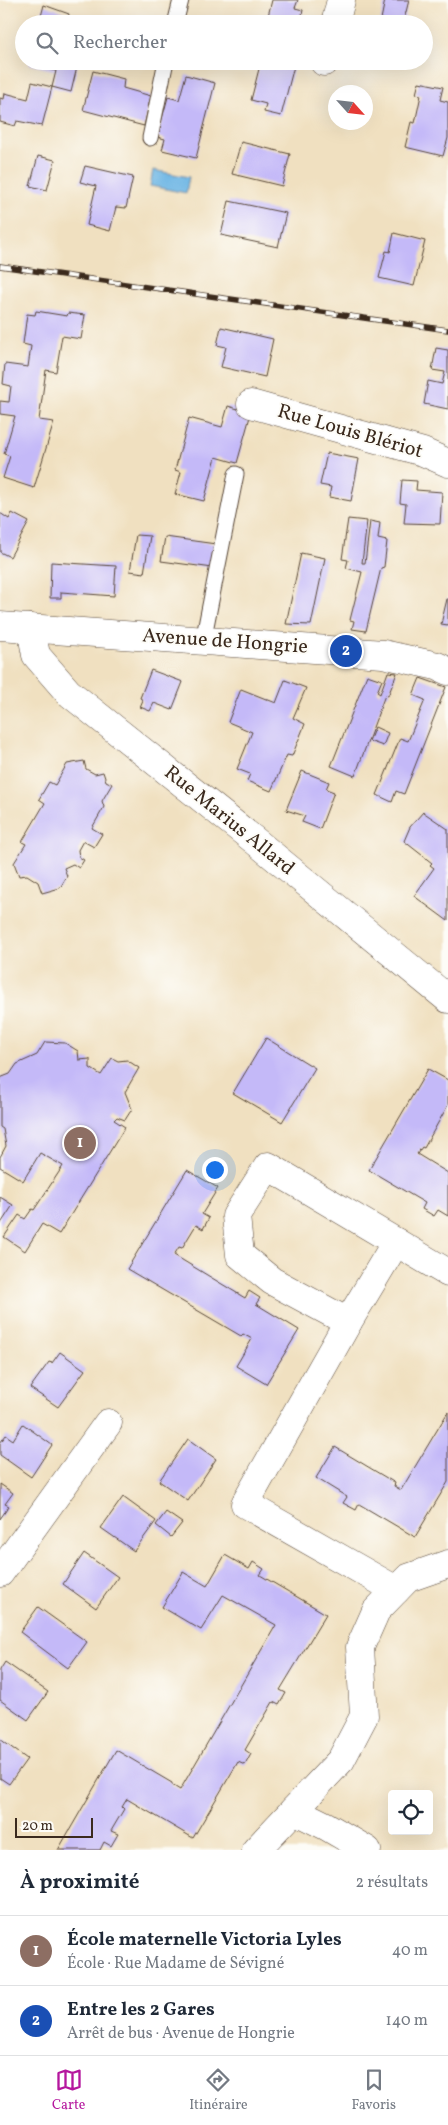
<!DOCTYPE html>
<html lang="fr">
<meta charset="utf-8">
<style>
body{margin:0;font-family:Vollkorn,serif;background:#f6f6f7;color:#1f2937}
.controls{position:absolute;right:15px;bottom:15px;display:grid;overflow:hidden;border-radius:5px;box-shadow:0 5px 20px #0002}
.controls button{width:45px;height:45px;display:grid;place-items:center;padding:0;border:0;border-bottom:1px solid #e0e1e3;background:#fff;color:#1f2937;font:25px sans-serif}
.compass{position:absolute;left:328px;top:85px;width:45px;height:45px;border-radius:50%;background:#fff;box-shadow:0 5px 20px #0002;rotate:117deg}
.scale{position:absolute;left:15px;bottom:12px;width:78px;box-sizing:border-box;padding-left:5px;border:2px solid #3b2a1e;border-top:0;font-size:14px;line-height:18px;white-space:nowrap;color:#3b2a1e;-webkit-text-stroke:4px #fdfcf7;paint-order:stroke}
.you{position:absolute;left:214px;top:1169px;width:18px;height:18px;margin:-12px;border:4px solid #fff;border-radius:50%;background:#1a73e8;box-shadow:0 0 0 8px #1a73e833}
.badge{display:grid;place-items:center;width:32px;height:32px;border-radius:50%;background:#b5179e;color:#fff;font-size:16px;font-weight:700}
.pin{position:absolute;translate:-50% -50%;border:2px solid #fff;box-shadow:0 1px 5px #0006}
.list{margin:0;padding:0;list-style:none}
h2{display:flex;justify-content:space-between;align-items:center;height:65px;margin:0;padding:0 20px;font-size:21px}
h2 small{font-size:16px;font-weight:400;color:#747a83}
.list li{display:grid;grid-template-columns:32px 1fr auto;gap:15px;align-items:center;box-sizing:border-box;height:70px;padding:0 20px;border-top:1px solid #e0e1e3}
.list b{display:block;font-size:19px;white-space:nowrap}
.list p{margin:0;font-size:16px;white-space:nowrap;color:#747a83}
.list em{font-size:16px;font-style:normal;color:#747a83}
.icon{flex:none;width:28px;height:28px;fill:none;stroke:currentColor;stroke-width:2;stroke-linecap:round;stroke-linejoin:round}
.map{position:relative;flex:none;width:448px;height:1850px;overflow:hidden}
.search{position:absolute;background:#fff;box-shadow:0 5px 20px #0002;left:15px;right:15px;top:15px;height:55px;display:flex;align-items:center;gap:12px;box-sizing:border-box;padding:0 18px;border-radius:28px;color:#747a83;font-size:19px}
.sheet{height:205px;background:#fff}
nav{display:flex;justify-content:space-around;align-items:center;box-sizing:border-box;height:70px;border-top:1px solid #e0e1e3;background:#fff;font-size:14px;color:#747a83}
nav a{display:grid;justify-items:center;gap:2px}
nav .on{color:#b5179e}
.map>svg:first-child{display:block}
</style>
<div class="map">
<svg width="448" height="1850" viewBox="0 0 448 1850">
<rect width="100%" height="100%" fill="#fdfcf7"/>
<filter id="ink" filterUnits="userSpaceOnUse"><feTurbulence type="fractalNoise" baseFrequency=".02" numOctaves="2"/><feDisplacementMap in="SourceGraphic" scale="10" xChannelSelector="R" yChannelSelector="G"/><feConvolveMatrix kernelMatrix="1 2 1 2 8 2 1 2 1" color-interpolation-filters="sRGB"/></filter>
<filter id="wash" filterUnits="userSpaceOnUse"><feTurbulence type="fractalNoise" baseFrequency=".0096" numOctaves="4" result="noise"/><feDisplacementMap in="SourceGraphic" scale="20" xChannelSelector="R" yChannelSelector="G"/><feGaussianBlur stdDeviation="1.12" result="paint"/><feColorMatrix in="noise" values="0 0 0 0 0 0 0 0 0 0 0 0 0 0 0 0 0 1.4 0 .05"/><feComposite in="paint" operator="in"/></filter>
<g filter="url(#wash)">
<rect width="100%" height="100%" fill="#f0e0c0"/>
<!-- water -->
<polygon fill="#6cb5e4" stroke="#547081" points="153,170 189,177 186,193 150,186"/>
<g id="blocks">
<!-- building -->
<g fill="#c4b9f8">
<polygon points="272,0 298,0 295,8 303,10 300,24 266,24"/>
<polygon points="385,0 409,0 403,24 380,24"/>
<polygon points="44,5 69,14 67,24 39,24"/>
<polygon points="30,61 72,61 78,63 71,92 52,87 56,71 29,64"/>
<polygon points="261,61 286,61 286,63 294,66 281,116 264,112 266,104 251,100"/>
<polygon points="93,71 124,79 123,88 151,96 144,126 83,110"/>
<polygon points="186,75 215,83 196,158 162,150 165,139 157,137 168,97 179,100"/>
<polygon points="32,82 52,87 42,126 17,121 15,126 0,122 0,98 4,99 5,93 28,99"/>
<polygon points="419,82 443,87 440,100 448,102 448,138 443,156 405,147 411,122 415,123 421,95 416,94"/>
<polygon points="241,142 290,154 282,186 232,174"/>
<polygon points="38,156 55,160 47,190 30,186"/>
<polygon points="85,166 133,177 126,208 116,207 110,231 87,225 96,186 80,182"/>
<polygon points="229,201 286,213 278,247 221,235"/>
<polygon points="394,233 425,241 414,286 379,278 386,251 390,252"/>
<polygon points="36,311 67,316 68,313 85,315 81,339 62,336 56,372 46,370 39,420 54,422 34,488 3,478 10,456 4,454 15,416 0,414 0,401 9,402 11,386 3,384 5,364 28,367 31,346 23,344 27,314 35,315"/>
<polygon points="221,327 273,339 265,377 221,367 226,347 217,345"/>
<polygon points="436,348 448,350 448,409 424,404 428,381 442,384 445,372 432,370"/>
<polygon points="228,406 251,413 237,463 216,457 204,501 175,494 181,472 175,470 189,418 222,427"/>
<polygon points="327,453 359,459 351,501 329,497 331,487 320,485"/>
<polygon points="402,480 417,481 416,490 442,492 440,524 404,523 406,504 400,503"/>
<polygon points="0,513 9,519 12,513 29,522 10,557 0,552"/>
<polygon points="348,519 367,521 362,563 365,563 370,521 380,523 378,539 387,541 384,567 381,568 366,631 352,629 354,621 350,620 362,572 346,568 348,560 342,559"/>
<polygon points="136,535 150,536 144,573 130,571"/>
<polygon points="165,537 216,544 213,568 161,561"/>
<polygon points="301,553 325,558 311,625 286,624"/>
<polygon points="51,562 116,566 114,596 61,592 61,598 50,598"/>
<polygon points="447,599 448,599 448,625 441,624"/>
<polygon points="151,670 183,682 172,710 154,703 150,711 140,707 143,700 140,698"/>
<polygon points="388,672 397,673 388,696 385,695 355,776 331,766 367,675 382,680 377,692 380,694"/>
<polygon points="420,678 446,687 404,794 396,791 392,802 377,795 400,738 408,741 425,700 413,695"/>
<polygon points="285,680 306,688 293,718 305,724 292,756 287,755 271,791 247,781 250,774 237,769 252,732 228,722 241,689 276,703"/>
<polygon points="375,727 388,733 383,746 369,741"/>
<polygon points="84,761 86,769 95,774 103,772 106,781 112,784 102,801 104,807 92,828 102,834 94,847 83,841 78,850 79,857 84,860 79,868 73,864 64,868 67,876 60,888 42,893 38,882 27,875 19,876 14,863 26,844 22,842 45,803 39,799 49,782 55,785 67,764"/>
<polygon points="302,771 329,782 326,789 334,792 320,829 302,822 305,816 286,810"/>
<polygon points="423,812 448,829 448,921 414,896 434,868 430,865 432,863 404,841 410,827"/>
<polygon points="266,1038 315,1068 282,1122 233,1093"/>
<polygon points="45,1042 65,1043 78,1051 79,1060 90,1059 90,1068 101,1075 112,1058 118,1061 127,1060 139,1068 125,1092 132,1109 125,1120 117,1117 114,1120 125,1127 59,1234 42,1224 25,1251 4,1237 19,1215 25,1219 32,1209 34,1210 63,1166 40,1153 23,1181 0,1167 0,1157 6,1146 3,1129 0,1127 0,1078 10,1074 17,1064 37,1055"/>
<polygon points="428,1069 448,1080 448,1105 424,1148 422,1147 417,1154 448,1173 448,1216 438,1210 434,1216 422,1209 425,1203 369,1170"/>
<polygon points="187,1170 218,1188 202,1214 209,1218 203,1229 196,1225 182,1248 179,1247 174,1255 245,1298 249,1291 260,1298 256,1304 299,1330 266,1384 236,1366 252,1339 243,1334 241,1336 127,1269"/>
<polygon points="0,1197 13,1205 0,1225"/>
<polygon points="60,1352 85,1370 58,1407 30,1388 49,1362 52,1363"/>
<polygon points="448,1412 448,1482 415,1537 359,1504 356,1510 343,1503 347,1497 316,1478 335,1447 395,1483 394,1486 401,1490"/>
<polygon points="23,1424 52,1445 31,1477 0,1455 0,1443 6,1435 13,1440"/>
<polygon points="188,1439 216,1459 188,1501 159,1481"/>
<polygon points="0,1484 13,1493 5,1504 9,1506 0,1519"/>
<polygon points="123,1497 156,1521 134,1551 101,1528"/>
<polygon points="166,1512 182,1523 171,1537 156,1525"/>
<polygon points="84,1553 118,1577 96,1608 63,1584"/>
<polygon points="225,1555 249,1569 253,1562 264,1569 260,1575 326,1614 280,1690 286,1693 279,1705 273,1702 245,1750 251,1754 245,1765 238,1762 193,1838 127,1799 122,1807 124,1809 111,1831 118,1834 111,1846 104,1842 100,1850 58,1850 116,1750 172,1783 172,1785 180,1790 276,1625 223,1595 201,1630 162,1607 183,1572 207,1586"/>
<polygon points="38,1607 87,1642 68,1668 20,1632"/>
<polygon points="5,1662 48,1692 28,1720 0,1700 0,1670"/>
<polygon points="0,1739 27,1759 9,1784 0,1778"/>
</g>
</g>
</g>
<g filter="url(#ink)">
<use href="#blocks" fill-opacity="0" stroke="#564536" stroke-width="1"/>
<g fill="none" stroke-linecap="round" stroke-linejoin="round">
<defs>
<g id="service">
<polyline points="175,24 181,0"/>
<polyline points="150,138 166,61"/>
<polyline points="203,641 236,474"/>
</g>
<g id="minor">
<polyline points="335,24 341,0"/>
<polyline points="324,62 324,61"/>
<polyline points="251,404 423,452 448,463"/>
<polyline points="0,626 383,654 437,666 448,671"/>
<polyline points="31,628 36,655 68,692 254,840 448,999"/>
<polyline points="348,1322 396,1242"/>
<polyline points="0,1573 108,1423"/>
<polyline points="396,1590 245,1504 348,1322 272,1281 240,1255 236,1216 268,1166 448,1273"/>
<polyline points="294,1810 326,1826 367,1850"/>
<polyline points="256,1850 341,1760 364,1716 360,1647 376,1611 408,1578 448,1564"/>
</g>
</defs>
<!-- service casing -->
<use href="#service" stroke="#564536" stroke-width="17"/>
<!-- minor casing -->
<use href="#minor" stroke="#564536" stroke-width="29"/>
<!-- service -->
<use href="#service" stroke="#fff" stroke-width="15"/>
<!-- minor -->
<use href="#minor" stroke="#fff" stroke-width="28"/>
<defs>
<polyline id="rail" points="0,266 448,330"/>
</defs>
<!-- rail casing -->
<use href="#rail" stroke="#3b2a1e" stroke-width="5.5"/>
<!-- rail -->
<use href="#rail" stroke="#fdfcf7" stroke-width="4" stroke-dasharray="11" stroke-linecap="butt"/>
</g>
</g>
<g text-anchor="middle" dominant-baseline="central" stroke-width="4" stroke-linejoin="round" paint-order="stroke">
<!-- street labels -->
<g font-size="20" fill="#3b2a1e" stroke="#fdfcf7">
<text transform="translate(350 432) rotate(16)">Rue Louis Blériot</text>
<text transform="translate(225 642) rotate(4)">Avenue de Hongrie</text>
<text transform="translate(229 821) rotate(39)">Rue Marius Allard</text>
</g>
</g>
</svg>
<div class="controls">
<button><svg class="icon" aria-label="locate" viewBox="0 0 24 24"><circle cx="12" cy="12" r="6"/><path d="M12 2v4M12 18v4M2 12h4M18 12h4"/></svg></button>
</div>
<svg class="compass" viewBox="-18 -18 36 36"><path d="M0-13l5 13h-10z" fill="#e53935"/><path d="M0 13l5-13h-10z" fill="#747a83"/></svg>
<div class="scale">20 m</div>
<div class="you"></div>
<div class="pin badge" style="left:80px;top:1143px;background:#8d6e63">1</div>
<div class="pin badge" style="left:346px;top:651px;background:#1a4fb4">2</div>
<div class="search"><svg class="icon" aria-label="search" viewBox="0 0 24 24"><circle cx="10" cy="10" r="6"/><path d="M15 15l6 6"/></svg>Rechercher</div>
</div>
<section class="sheet">
<h2>À proximité<small>2 résultats</small></h2>
<ul class="list">
<li><span class="badge" style="background:#8d6e63">1</span><div><b>École maternelle Victoria Lyles</b><p>École · Rue Madame de Sévigné</p></div><em>40 m</em></li>
<li><span class="badge" style="background:#1a4fb4">2</span><div><b>Entre les 2 Gares</b><p>Arrêt de bus · Avenue de Hongrie</p></div><em>140 m</em></li>
</ul>
</section>
<nav>
<a class="on"><svg class="icon" aria-label="map" viewBox="0 0 24 24"><path d="M3 6l6-2 6 2 6-2v14l-6 2-6-2-6 2zM9 4v14M15 6v14"/></svg>Carte</a>
<a><svg class="icon" aria-label="directions" viewBox="0 0 24 24"><path d="M12 3l9 9-9 9-9-9zM9 14v-3h6M13 9l2 2-2 2"/></svg>Itinéraire</a>
<a><svg class="icon" aria-label="saved" viewBox="0 0 24 24"><path d="M7 4h10v16l-5-4-5 4z"/></svg>Favoris</a>
</nav>
